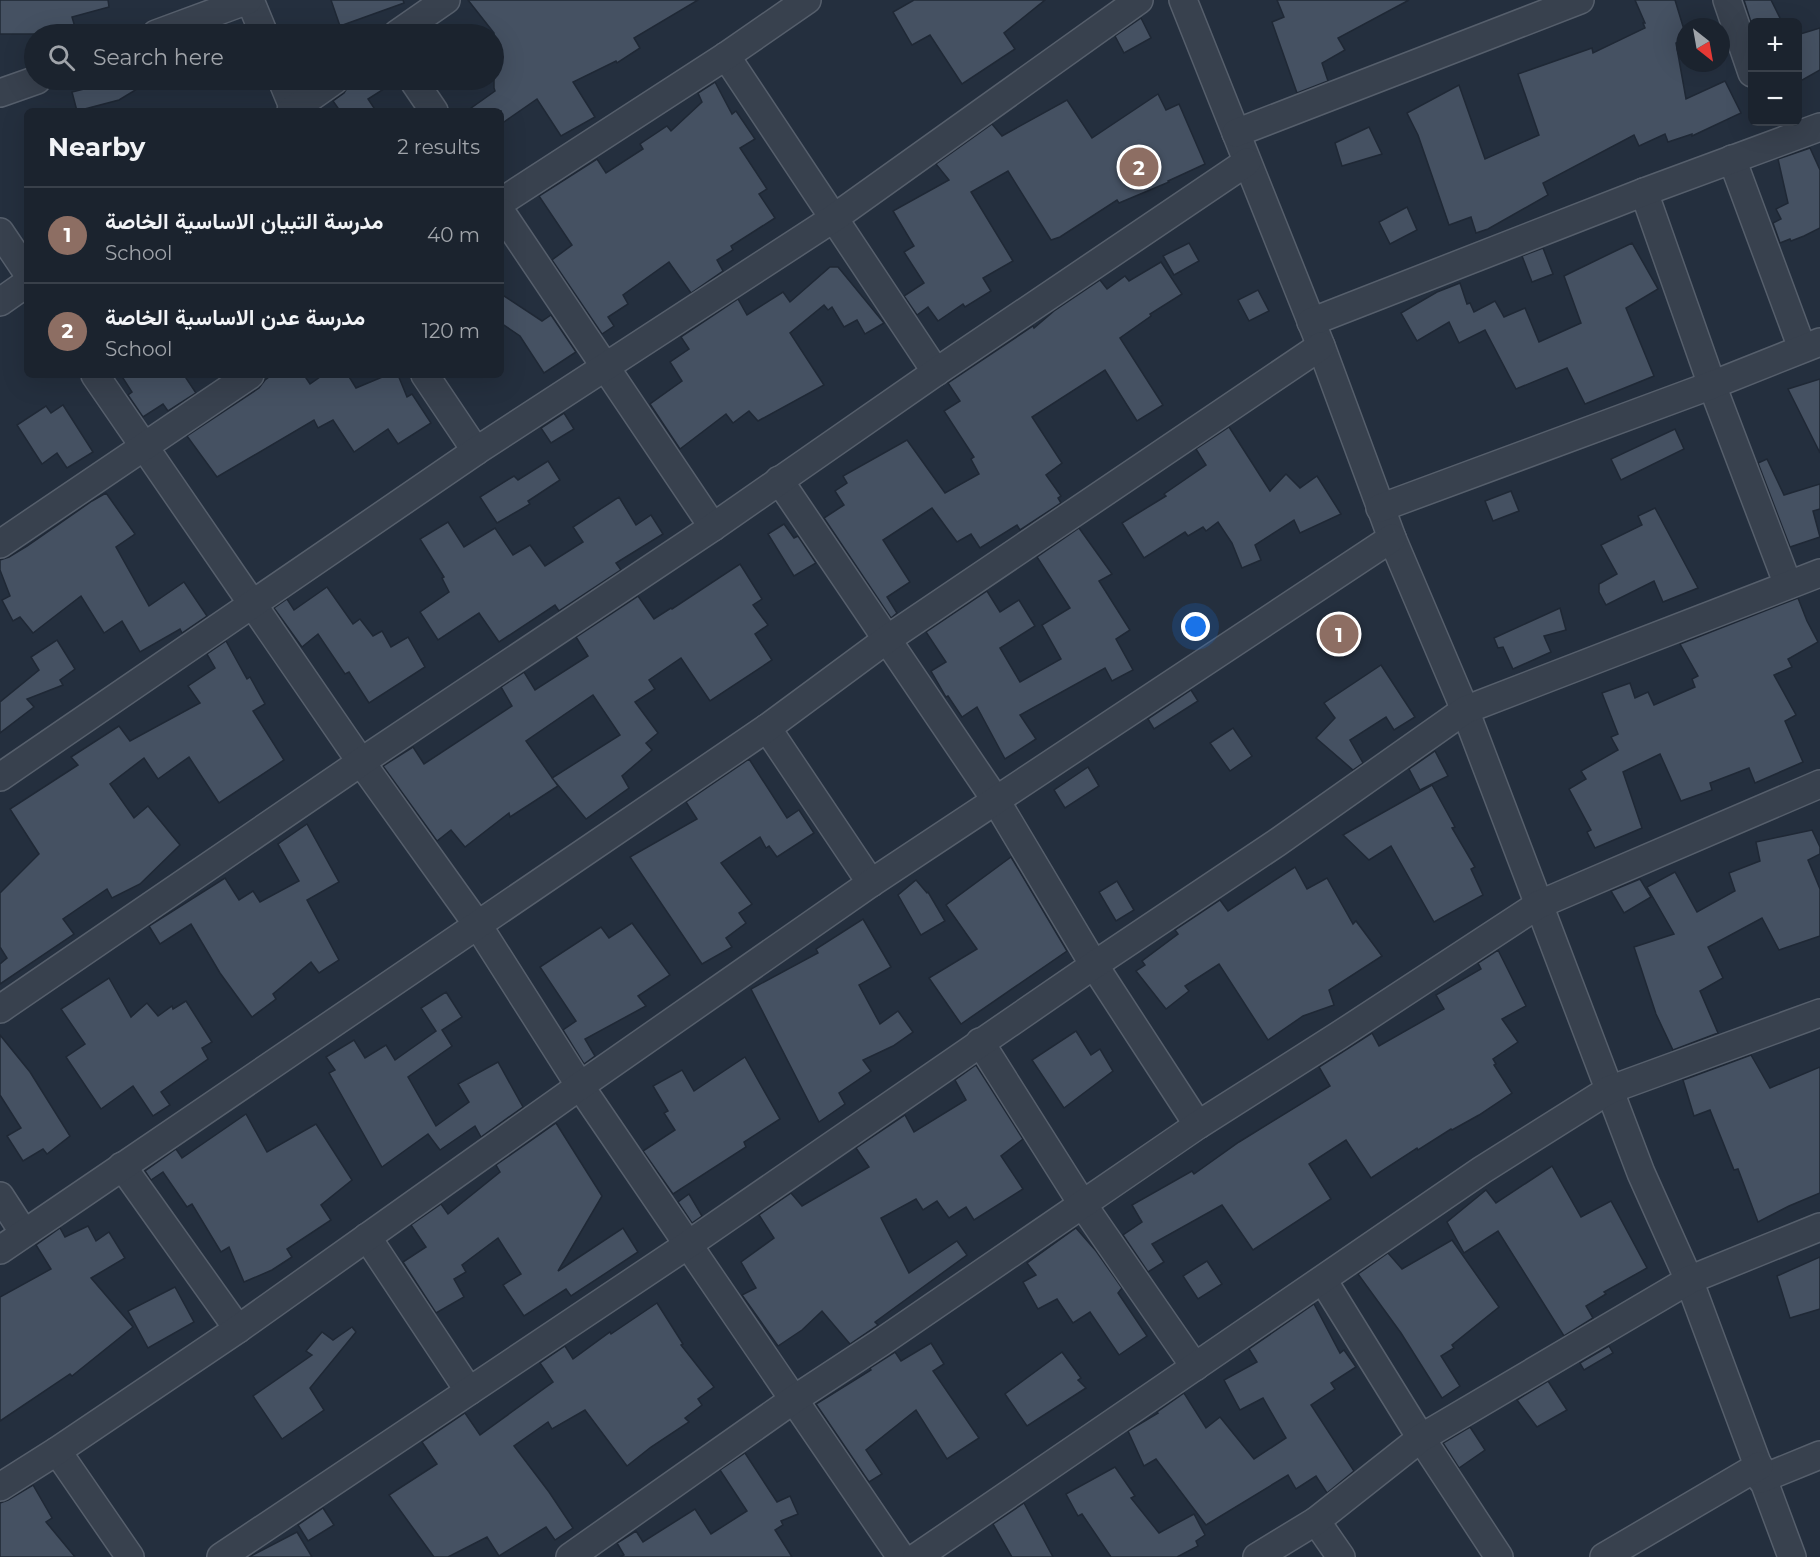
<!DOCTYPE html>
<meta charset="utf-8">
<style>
body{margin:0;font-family:Montserrat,Vazirmatn,sans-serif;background:#242b36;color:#f1f3f6}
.controls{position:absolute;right:18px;top:18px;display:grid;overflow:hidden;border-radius:9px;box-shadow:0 6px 24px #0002}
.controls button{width:54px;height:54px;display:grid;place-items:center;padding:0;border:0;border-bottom:2px solid #39404a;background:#1b232e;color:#f1f3f6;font:30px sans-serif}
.compass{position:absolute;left:1676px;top:18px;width:54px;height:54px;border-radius:50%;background:#1b232e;box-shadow:0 6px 24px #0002;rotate:149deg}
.you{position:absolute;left:1196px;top:627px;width:21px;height:21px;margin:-15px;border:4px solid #fff;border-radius:50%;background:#1a73e8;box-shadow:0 0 0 9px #1a73e833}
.badge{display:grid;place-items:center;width:39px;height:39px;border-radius:50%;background:#1a73e8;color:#fff;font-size:20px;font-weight:700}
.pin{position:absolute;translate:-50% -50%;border:3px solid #fff;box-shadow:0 2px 6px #0006}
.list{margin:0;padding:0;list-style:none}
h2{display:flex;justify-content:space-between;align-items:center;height:78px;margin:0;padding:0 24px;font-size:26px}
h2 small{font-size:20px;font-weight:400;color:#a0a4aa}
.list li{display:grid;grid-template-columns:39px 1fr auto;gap:18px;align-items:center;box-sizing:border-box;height:96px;padding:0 24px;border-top:2px solid #39404a}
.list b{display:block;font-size:22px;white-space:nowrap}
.list p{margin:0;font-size:20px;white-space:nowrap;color:#a0a4aa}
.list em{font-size:20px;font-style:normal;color:#a0a4aa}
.icon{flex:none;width:33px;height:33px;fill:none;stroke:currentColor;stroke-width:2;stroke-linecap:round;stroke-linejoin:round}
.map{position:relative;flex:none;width:1820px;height:1557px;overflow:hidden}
.search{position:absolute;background:#1b232e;box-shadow:0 6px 24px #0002;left:24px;top:24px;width:480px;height:66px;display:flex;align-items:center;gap:15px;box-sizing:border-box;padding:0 21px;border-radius:33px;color:#a0a4aa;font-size:22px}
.panel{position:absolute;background:#1b232e;box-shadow:0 6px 24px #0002;left:24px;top:108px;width:480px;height:270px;border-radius:9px}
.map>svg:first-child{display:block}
</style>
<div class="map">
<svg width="1820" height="1557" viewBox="0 0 1820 1557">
<rect width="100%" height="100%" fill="#242f3e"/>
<!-- building -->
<g fill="#455162" stroke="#1f2835" stroke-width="1.5">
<polygon points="0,0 108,0 109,7 72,17 77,34 0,34"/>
<polygon points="331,0 403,0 404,3 340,26"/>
<polygon points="468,0 698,0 634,38 640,48 617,63 616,61 573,82 595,117 561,136 537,99 501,124 501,111 467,111 495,91 494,88 494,33"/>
<polygon points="914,0 1045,0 1004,33 1015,49 962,84 930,35 912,45 893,12"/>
<polygon points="1277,0 1409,0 1338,38 1345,50 1322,63 1328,81 1297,93 1272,22 1284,17"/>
<polygon points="1635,0 1675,0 1685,33 1685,41 1676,43 1686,99 1725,81 1741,113 1692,136 1692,134 1668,142 1665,134 1639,146 1634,135 1543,183 1548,195 1488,229 1476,233 1471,217 1449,225 1418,135 1407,113 1459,85 1485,159 1539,135 1518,74 1592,48 1593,53 1645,28 1643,23 1645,23"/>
<polygon points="1744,0 1771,0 1782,22 1751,22"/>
<polygon points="1141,18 1151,38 1124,53 1115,36"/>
<polygon points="1820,28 1820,70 1797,83 1797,35"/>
<polygon points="120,80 152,80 119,100 77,111 72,92"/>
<polygon points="356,80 398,80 368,99 376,111 340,111 333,101 344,93 350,83"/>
<polygon points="715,82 732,114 736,111 755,139 740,148 767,189 759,194 775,218 731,246 733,250 717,260 723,271 691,293 669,262 623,295 628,304 608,317 614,326 602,334 552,260 572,245 539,196 597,159 606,173 643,149 640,144 667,126 671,131 702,102 698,93"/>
<polygon points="1158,94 1166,110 1179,104 1205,164 1168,181 1169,182 1119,203 1117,200 1060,237 1051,240 1008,171 971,192 1013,261 983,278 991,291 965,307 963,304 938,321 928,307 917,315 904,296 924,283 904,252 914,246 893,211 949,180 936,164 992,124 1002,136 1067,100 1092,138"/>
<polygon points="1369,127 1382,154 1342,166 1335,143"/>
<polygon points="1810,148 1820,170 1820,228 1804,236 1791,241 1790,239 1780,243 1773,223 1781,219 1776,209 1788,203 1778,159"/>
<polygon points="1407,207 1417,230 1390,244 1379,222"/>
<polygon points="1189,243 1199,261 1174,275 1163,256"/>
<polygon points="1632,243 1658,289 1626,308 1654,376 1585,404 1567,368 1516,389 1485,330 1459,343 1449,322 1417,341 1401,313 1437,292 1460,283 1467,304 1470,303 1474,312 1495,301 1504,317 1525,308 1539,342 1581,323 1564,276"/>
<polygon points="1543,248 1553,274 1532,282 1522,256"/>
<polygon points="1161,262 1182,294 1150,314 1151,316 1120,338 1163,405 1137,421 1105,370 1032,417 1062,463 1046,475 1061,496 1058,498 1061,503 1020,530 1017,525 980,548 971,534 957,542 932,508 883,540 910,582 887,597 897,613 891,618 824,518 844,505 835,491 847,483 843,476 907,440 945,493 979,474 971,459 974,457 944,411 960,401 948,383 1033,326 1034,328 1054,311 1100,280 1107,289 1125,276 1129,281"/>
<polygon points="830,267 838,267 884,323 865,334 857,320 844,327 832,307 828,310 824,305 790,333 824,385 758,421 749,411 733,423 726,414 680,449 650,404 682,381 670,362 689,349 681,337 738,299 747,315 783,292 790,302"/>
<polygon points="1258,290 1269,311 1249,321 1238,300"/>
<polygon points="501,294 542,321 551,315 576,352 544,373 520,336 501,323"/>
<polygon points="121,375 184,375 196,393 168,411 163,404 143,417 128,395 132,392"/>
<polygon points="272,375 304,375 310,384 323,375 348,375 356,388 387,375 398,375 407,397 412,394 431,423 398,444 388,429 354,452 333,420 318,428 314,420 217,477 187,436 259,388 265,380"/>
<polygon points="1820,379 1820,453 1788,389"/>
<polygon points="63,405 93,452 67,468 57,453 42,464 17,425 46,406 51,413"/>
<polygon points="564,413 574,429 551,443 541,428"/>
<polygon points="1229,427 1270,491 1286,474 1300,488 1317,476 1341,514 1300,533 1294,520 1255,545 1261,560 1242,568 1232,543 1218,522 1206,531 1203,527 1188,536 1185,532 1144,558 1122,523 1166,496 1164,494 1206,465 1196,449"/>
<polygon points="1675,429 1684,449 1621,480 1611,459"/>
<polygon points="1767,459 1784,495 1820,484 1820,509 1813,511 1820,537 1790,547 1758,463"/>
<polygon points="548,461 560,480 528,501 530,504 497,523 480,497 514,476 518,480"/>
<polygon points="1511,491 1519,511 1493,521 1485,501"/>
<polygon points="106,493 135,534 116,547 149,606 184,582 207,616 182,633 180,629 140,652 122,621 104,633 81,596 33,633 20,617 13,621 2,600 10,596 0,570 0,560 9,557 27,546 92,501"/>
<polygon points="619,497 636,525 651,515 663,534 616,563 621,570 559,611 555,605 499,642 479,613 438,640 420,612 449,592 442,578 444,577 420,539 448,522 464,547 495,528 513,555 530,545 545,566 583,542 573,527"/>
<polygon points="1655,508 1698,588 1663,602 1654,581 1606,605 1599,592 1599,584 1617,574 1601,545 1642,525 1638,516"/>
<polygon points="784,524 794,538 798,536 816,563 794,576 768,534"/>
<polygon points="1079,528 1112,574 1099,581 1130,630 1116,639 1133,670 1112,681 1105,668 1020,715 1036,739 1005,759 977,707 962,717 948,696 946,697 931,671 946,662 926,632 987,591 1000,612 1019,600 1035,626 1000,648 1020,682 1061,659 1042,625 1070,608 1037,557"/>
<polygon points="740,564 762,599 753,605 768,625 755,634 772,660 710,701 681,658 649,680 655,689 635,702 658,733 646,743 652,750 622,776 629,788 586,819 552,778 620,735 593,695 526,741 558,786 510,817 509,813 465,847 451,830 437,841 383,766 413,747 424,764 512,706 501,687 524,672 535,690 588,656 576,637 638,596 654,619 671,608 672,609"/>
<polygon points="327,587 353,624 360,619 373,636 382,631 391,647 408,637 425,667 369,703 349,672 345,674 318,634 302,647 274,608 287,599 294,610"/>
<polygon points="1798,598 1807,621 1818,642 1788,659 1792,667 1774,675 1796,715 1785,721 1803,762 1755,783 1749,768 1710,783 1712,790 1681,801 1660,754 1623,772 1642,828 1595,848 1587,832 1591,830 1569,789 1586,779 1581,771 1618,750 1611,737 1618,734 1602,693 1630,683 1635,698 1648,692 1654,705 1695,687 1692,679 1698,676 1680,644"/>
<polygon points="1560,608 1566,630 1544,636 1551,652 1513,669 1503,647 1498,648 1494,638"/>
<polygon points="57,640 75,669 60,680 63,685 27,699 34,707 0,733 0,702 39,670 31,657"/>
<polygon points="226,641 247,679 250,677 265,704 253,711 284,760 219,803 189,757 158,779 144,758 110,784 134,818 148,806 180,845 140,884 112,898 107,889 63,919 74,934 0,984 0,964 7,958 0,947 0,893 39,854 10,809 78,765 71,757 119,726 130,741 200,703 188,686 215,668 207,654"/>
<polygon points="1381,665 1415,717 1394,730 1386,717 1350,740 1363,763 1353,770 1316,738 1335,718 1324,703"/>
<polygon points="1191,690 1198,701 1154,729 1148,719"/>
<polygon points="1233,728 1252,756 1230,771 1210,743"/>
<polygon points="1435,751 1448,776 1420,790 1409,769"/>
<polygon points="749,759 787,818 799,810 814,833 777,857 769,846 766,848 760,837 721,863 752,904 739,913 746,923 726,938 732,947 702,964 630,857 697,819 686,802"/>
<polygon points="1088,767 1099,786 1065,808 1054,790"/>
<polygon points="1432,785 1455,827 1452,828 1475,867 1471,869 1483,895 1434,922 1391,846 1369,860 1343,835"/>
<polygon points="307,824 339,882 307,900 339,960 319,973 311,962 273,994 276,999 252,1017 220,973 191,924 160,944 149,926 225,878 239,900 253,891 260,902 299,881 278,844"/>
<polygon points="1812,830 1820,847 1820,854 1808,860 1820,889 1820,936 1779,950 1762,918 1708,947 1723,978 1700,991 1718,1033 1673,1050 1656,1014 1634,947 1674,934 1647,887 1675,872 1697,912 1735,891 1729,873 1760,861 1756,842"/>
<polygon points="1011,857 1067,951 961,1024 929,978 977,949 946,905"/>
<polygon points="1295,867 1307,889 1327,878 1353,924 1356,921 1382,956 1329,990 1334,1005 1303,1016 1268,1040 1219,964 1185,986 1189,991 1166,1009 1136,971 1145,965 1142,961 1178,934 1175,930 1220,900 1228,911"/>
<polygon points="1640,879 1651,897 1624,913 1611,891"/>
<polygon points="916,880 927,893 928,892 945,921 921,935 898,895"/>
<polygon points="1117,881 1134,910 1116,921 1099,892"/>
<polygon points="863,919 891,967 859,985 880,1024 898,1011 913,1032 893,1046 863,1060 871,1071 839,1093 845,1104 819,1122 751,989 818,953 816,949"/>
<polygon points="632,923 670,975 638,996 646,1006 585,1039 595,1056 584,1064 563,1030 576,1021 540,967 601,927 609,938"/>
<polygon points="1498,950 1526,1006 1502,1019 1518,1042 1493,1059 1496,1064 1494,1065 1512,1093 1479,1115 1452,1130 1451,1129 1418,1150 1417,1148 1371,1178 1346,1140 1309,1164 1331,1199 1253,1250 1222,1205 1152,1244 1164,1262 1148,1272 1123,1235 1142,1222 1132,1205 1192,1171 1194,1174 1239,1142 1330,1086 1319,1067 1372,1033 1379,1046 1444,1009 1436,995 1481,969 1478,963"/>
<polygon points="109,978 131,1017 147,1003 158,1016 172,1006 173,1009 186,1001 212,1042 202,1048 208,1059 161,1092 170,1105 153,1116 133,1086 101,1109 66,1057 85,1044 61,1009"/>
<polygon points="446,992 462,1017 442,1030 452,1046 408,1077 436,1126 469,1102 458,1084 498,1062 523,1107 481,1137 475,1126 440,1150 428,1134 382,1167 329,1073 335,1070 326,1057 354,1040 365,1058 386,1045 395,1060 436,1031 421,1008"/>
<polygon points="1076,1031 1091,1055 1100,1049 1113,1071 1064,1108 1032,1060"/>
<polygon points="0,1035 30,1072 70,1136 47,1154 43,1149 23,1161 7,1136 21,1128 0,1095"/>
<polygon points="1751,1055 1770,1088 1820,1067 1820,1193 1789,1206 1758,1222 1738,1169 1734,1170 1710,1110 1694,1116 1683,1080"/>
<polygon points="745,1057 780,1119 744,1142 746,1147 673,1194 643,1151 675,1130 664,1113 668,1111 653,1086 682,1070 694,1091"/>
<polygon points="976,1065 1023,1139 1001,1156 1023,1189 974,1220 966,1207 949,1218 937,1201 923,1210 916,1199 881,1218 909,1273 957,1241 967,1255 875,1322 878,1325 850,1344 822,1311 802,1330 778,1346 742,1295 756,1288 741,1262 774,1238 759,1215 791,1193 802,1206 869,1167 856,1148 905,1115 914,1132 966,1100 955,1080"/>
<polygon points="246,1114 267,1152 316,1124 352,1180 321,1205 331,1220 287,1249 292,1257 272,1270 244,1282 229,1247 221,1252 192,1204 187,1207 163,1172 151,1180 145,1171 176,1149 182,1158"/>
<polygon points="556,1123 602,1196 558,1271 623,1228 638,1252 571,1296 566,1289 524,1316 503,1285 521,1274 498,1238 462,1265 466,1272 454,1279 464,1297 436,1313 403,1262 426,1247 411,1225 441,1204 448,1214 500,1172 496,1165"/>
<polygon points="1552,1166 1581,1217 1611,1201 1647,1268 1604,1292 1606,1294 1586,1306 1593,1318 1564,1336 1498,1231 1464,1253 1447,1222 1486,1190 1496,1203"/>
<polygon points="689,1194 702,1216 692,1223 678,1202"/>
<polygon points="88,1226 96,1241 109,1232 125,1258 91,1278 133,1327 72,1376 70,1374 0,1421 0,1297 51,1269 36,1245 60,1228 65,1237"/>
<polygon points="1076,1228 1096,1251 1122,1288 1118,1293 1147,1336 1119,1355 1090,1312 1073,1323 1057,1299 1038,1309 1023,1282 1036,1275 1027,1263"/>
<polygon points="1452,1240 1499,1307 1452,1345 1454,1348 1441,1356 1460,1386 1442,1398 1401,1333 1358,1274 1388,1253 1402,1269"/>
<polygon points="1820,1257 1820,1309 1790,1318 1777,1276"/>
<polygon points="1207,1261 1222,1284 1198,1299 1183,1276"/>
<polygon points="175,1287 194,1322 148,1348 128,1311"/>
<polygon points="657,1303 683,1344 681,1345 714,1387 698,1399 702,1405 685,1418 689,1422 651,1447 627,1466 585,1410 552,1429 548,1422 514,1446 549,1492 573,1528 555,1540 546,1527 499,1556 487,1537 448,1557 434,1557 389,1495 437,1464 422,1442 465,1413 480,1435 553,1382 540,1363 565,1346 573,1359 610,1332 611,1334"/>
<polygon points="1314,1304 1340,1353 1344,1350 1356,1367 1331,1383 1335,1389 1311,1405 1354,1471 1327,1493 1316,1476 1296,1489 1288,1475 1206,1525 1156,1459 1144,1466 1128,1431 1158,1413 1157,1412 1184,1393 1206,1428 1220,1417 1254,1459 1286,1438 1263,1398 1240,1410 1224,1380 1257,1362 1249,1349"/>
<polygon points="352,1327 356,1332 310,1388 324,1410 282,1439 253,1396 312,1355 306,1351 322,1332 333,1340"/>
<polygon points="931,1343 944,1364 933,1371 979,1438 947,1459 916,1410 866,1450 882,1474 869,1482 816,1404 871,1370 870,1368 895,1352 901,1361"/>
<polygon points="1609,1346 1613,1353 1584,1370 1580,1363"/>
<polygon points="1062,1352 1081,1378 1078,1380 1086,1388 1027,1426 1005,1394"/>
<polygon points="1548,1381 1567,1410 1537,1427 1517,1400"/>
<polygon points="1470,1427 1485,1450 1459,1468 1443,1443"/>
<polygon points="745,1453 777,1502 790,1496 798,1514 781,1521 783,1525 775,1530 792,1557 620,1557 624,1555 617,1543 622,1540 636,1531 643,1542 695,1509 711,1534 747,1511 720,1470"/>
<polygon points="1115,1467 1135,1496 1131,1498 1159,1533 1194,1514 1205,1535 1196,1541 1198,1546 1177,1557 1111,1557 1082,1514 1078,1516 1066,1494"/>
<polygon points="33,1485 52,1518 46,1522 75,1557 0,1557 0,1503 8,1500"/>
<polygon points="1024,1503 1053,1557 1012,1557 993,1524"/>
<polygon points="323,1508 334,1525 308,1541 298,1525"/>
<polygon points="297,1532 312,1557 249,1557"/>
</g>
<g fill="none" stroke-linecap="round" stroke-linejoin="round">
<defs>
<g id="street">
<polyline points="250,0 264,34"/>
<polyline points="1183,0 1321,346 1392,538 1465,710 1641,1173 1689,1280 1792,1557"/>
<polyline points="1727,0 1752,73"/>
<polyline points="156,34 248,0"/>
<polyline points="397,34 446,0"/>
<polyline points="726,56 936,372"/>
<polyline points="282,80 294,109"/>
<polyline points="413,80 434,111"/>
<polyline points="0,93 37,80"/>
<polyline points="291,111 335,80"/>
<polyline points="1236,133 1580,0"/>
<polyline points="1732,159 1802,348"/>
<polyline points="1644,192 1712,385 1788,585"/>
<polyline points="501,202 726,56 807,0"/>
<polyline points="501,212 713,527"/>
<polyline points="0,232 27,272"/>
<polyline points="0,302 27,283"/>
<polyline points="1311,322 1644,192 1820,127"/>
<polyline points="95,375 361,762 477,924 580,1086 901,1557"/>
<polyline points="425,375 476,451"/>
<polyline points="779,480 995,799 1094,965 1198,1125"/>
<polyline points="1380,508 1712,385 1820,342"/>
<polyline points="0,544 250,375"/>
<polyline points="767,728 871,883"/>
<polyline points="0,777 476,451 834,218 1139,0"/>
<polyline points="0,1009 361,762 713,527 936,372 1247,162"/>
<polyline points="980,1042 1083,1205 1195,1367"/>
<polyline points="122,1166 238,1329"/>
<polyline points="0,1196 24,1233"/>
<polyline points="367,1237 469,1391"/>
<polyline points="0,1250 767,728 886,640 1321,346"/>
<polyline points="1323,1280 1421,1438 1499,1557"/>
<polyline points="57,1451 130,1557"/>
<polyline points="1761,1479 1820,1455"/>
<polyline points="0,1487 57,1451 238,1329 580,1086 871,883 1392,538"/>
<polyline points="1316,1521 1341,1557"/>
<polyline points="221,1557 689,1244 1094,965 1278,842 1465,710 1820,573"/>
<polyline points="570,1557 793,1400 880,1343 1198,1125 1338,1036 1538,905 1820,784"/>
<polyline points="917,1557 1482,1170 1609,1090 1820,1013"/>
<polyline points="1257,1557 1316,1521 1421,1438 1689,1280 1820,1227"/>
<polyline points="1604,1557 1759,1466"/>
</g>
</defs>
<!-- street casing -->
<use href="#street" stroke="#565f6c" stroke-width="30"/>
<!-- street -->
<use href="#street" stroke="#38414e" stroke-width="27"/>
</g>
</svg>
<div class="controls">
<button>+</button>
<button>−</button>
</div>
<svg class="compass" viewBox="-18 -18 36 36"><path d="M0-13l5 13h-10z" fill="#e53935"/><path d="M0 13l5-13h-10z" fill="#a0a4aa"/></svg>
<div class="you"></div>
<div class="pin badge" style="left:1339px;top:634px;background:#8d6e63">1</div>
<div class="pin badge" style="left:1139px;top:167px;background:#8d6e63">2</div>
<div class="search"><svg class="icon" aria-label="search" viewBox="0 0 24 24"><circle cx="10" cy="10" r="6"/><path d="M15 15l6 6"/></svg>Search here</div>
<section class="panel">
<h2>Nearby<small>2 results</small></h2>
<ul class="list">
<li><span class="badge" style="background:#8d6e63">1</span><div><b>مدرسة التبيان الاساسية الخاصة</b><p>School</p></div><em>40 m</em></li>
<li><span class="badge" style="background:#8d6e63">2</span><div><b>مدرسة عدن الاساسية الخاصة</b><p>School</p></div><em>120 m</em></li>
</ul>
</section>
</div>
